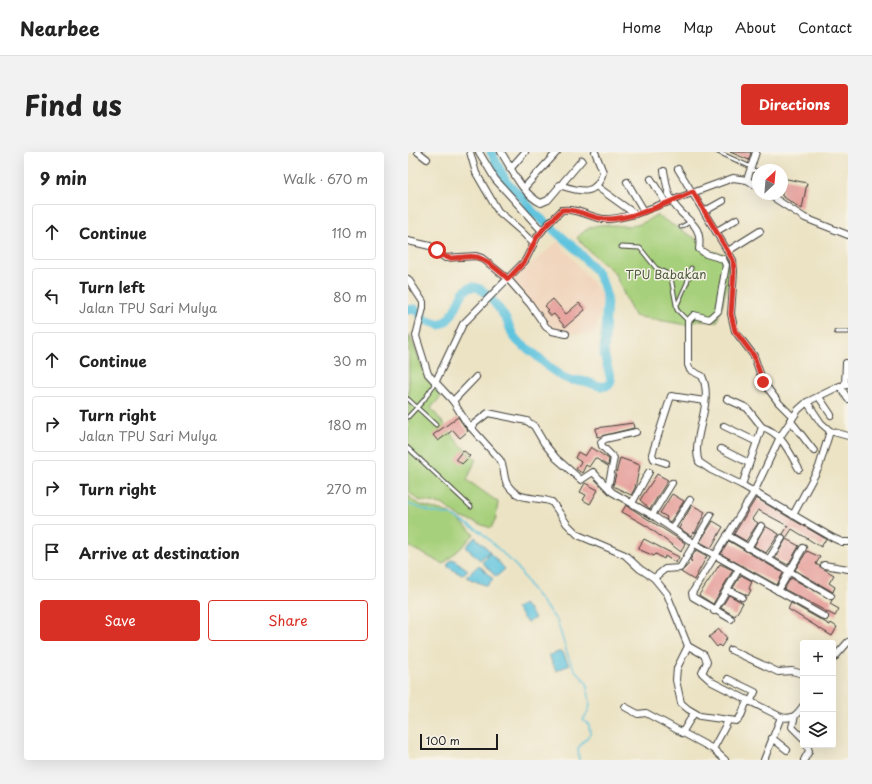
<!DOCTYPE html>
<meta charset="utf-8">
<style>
body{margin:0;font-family:"Playpen Sans",sans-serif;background:#f2f2f2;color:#222}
.controls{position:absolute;right:12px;bottom:12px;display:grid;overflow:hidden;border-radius:4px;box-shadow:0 4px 16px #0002}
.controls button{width:36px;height:36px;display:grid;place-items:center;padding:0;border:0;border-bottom:1px solid #e0e0e0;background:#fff;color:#222;font:20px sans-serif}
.compass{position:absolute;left:344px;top:12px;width:36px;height:36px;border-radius:50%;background:#fff;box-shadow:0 4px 16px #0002;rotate:26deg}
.scale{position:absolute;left:12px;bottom:10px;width:78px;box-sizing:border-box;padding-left:4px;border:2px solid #1c1c1c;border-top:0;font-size:11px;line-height:14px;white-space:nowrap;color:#1c1c1c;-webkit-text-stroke:3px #f7f3e8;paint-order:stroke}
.stop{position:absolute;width:12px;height:12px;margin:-9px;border:3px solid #d93025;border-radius:50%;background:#fff}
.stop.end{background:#d93025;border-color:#fff;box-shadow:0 1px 4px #0008}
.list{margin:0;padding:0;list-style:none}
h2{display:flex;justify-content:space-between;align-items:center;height:52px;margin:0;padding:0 16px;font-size:17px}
h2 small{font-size:13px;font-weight:400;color:#767676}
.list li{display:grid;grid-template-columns:26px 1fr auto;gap:12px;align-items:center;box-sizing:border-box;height:56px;margin:0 8px 8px;padding:0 8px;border:1px solid #e0e0e0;border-radius:4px}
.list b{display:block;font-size:15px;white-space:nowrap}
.list p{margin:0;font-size:13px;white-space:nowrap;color:#767676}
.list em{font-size:13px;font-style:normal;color:#767676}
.actions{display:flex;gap:8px;padding:12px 16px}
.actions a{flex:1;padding:9px 0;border:1px solid #d93025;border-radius:4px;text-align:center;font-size:14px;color:#d93025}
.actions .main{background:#d93025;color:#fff}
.icon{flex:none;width:22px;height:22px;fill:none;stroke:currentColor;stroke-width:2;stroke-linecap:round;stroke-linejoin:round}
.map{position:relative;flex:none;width:440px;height:608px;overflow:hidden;border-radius:4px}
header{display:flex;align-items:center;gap:24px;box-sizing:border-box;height:56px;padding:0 20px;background:#fff;border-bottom:1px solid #e0e0e0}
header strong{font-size:19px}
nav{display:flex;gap:22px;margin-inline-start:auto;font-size:14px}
.intro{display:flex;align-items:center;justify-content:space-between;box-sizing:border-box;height:96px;padding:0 24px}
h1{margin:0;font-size:28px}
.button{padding:10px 18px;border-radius:4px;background:#d93025;color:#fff;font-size:14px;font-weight:700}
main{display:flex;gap:24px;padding:0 24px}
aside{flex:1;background:#fff;border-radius:4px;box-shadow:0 4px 16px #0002}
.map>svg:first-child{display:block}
</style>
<header>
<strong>Nearbee</strong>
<nav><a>Home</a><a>Map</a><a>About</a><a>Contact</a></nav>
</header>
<div class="intro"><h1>Find us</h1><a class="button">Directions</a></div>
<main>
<aside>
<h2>9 min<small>Walk · 670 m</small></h2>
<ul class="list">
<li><svg class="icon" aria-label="ahead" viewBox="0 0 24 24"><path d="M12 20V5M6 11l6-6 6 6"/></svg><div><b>Continue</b></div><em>110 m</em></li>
<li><svg class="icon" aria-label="left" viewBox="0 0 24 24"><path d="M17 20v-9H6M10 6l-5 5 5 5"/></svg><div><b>Turn left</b><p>Jalan TPU Sari Mulya</p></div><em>80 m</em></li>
<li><svg class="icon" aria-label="ahead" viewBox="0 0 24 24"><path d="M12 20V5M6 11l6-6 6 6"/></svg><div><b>Continue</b></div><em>30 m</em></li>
<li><svg class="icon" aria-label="right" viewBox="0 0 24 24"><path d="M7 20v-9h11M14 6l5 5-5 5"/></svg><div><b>Turn right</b><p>Jalan TPU Sari Mulya</p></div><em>180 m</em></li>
<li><svg class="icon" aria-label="right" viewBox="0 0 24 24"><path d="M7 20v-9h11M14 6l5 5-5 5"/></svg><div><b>Turn right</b></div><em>270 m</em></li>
<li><svg class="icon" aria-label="arrive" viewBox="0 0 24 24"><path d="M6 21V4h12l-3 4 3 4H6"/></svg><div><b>Arrive at destination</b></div></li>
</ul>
<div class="actions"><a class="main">Save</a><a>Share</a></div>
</aside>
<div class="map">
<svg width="440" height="608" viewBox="0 0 440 608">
<rect width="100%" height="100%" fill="#f7f3e8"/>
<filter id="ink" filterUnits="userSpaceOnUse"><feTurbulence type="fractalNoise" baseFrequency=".025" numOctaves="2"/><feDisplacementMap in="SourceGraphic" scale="8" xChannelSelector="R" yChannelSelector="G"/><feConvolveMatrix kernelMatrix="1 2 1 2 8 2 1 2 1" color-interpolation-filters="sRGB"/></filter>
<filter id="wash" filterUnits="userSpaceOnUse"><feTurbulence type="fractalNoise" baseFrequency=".012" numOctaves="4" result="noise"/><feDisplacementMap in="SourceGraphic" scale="16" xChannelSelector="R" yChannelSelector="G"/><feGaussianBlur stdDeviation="0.9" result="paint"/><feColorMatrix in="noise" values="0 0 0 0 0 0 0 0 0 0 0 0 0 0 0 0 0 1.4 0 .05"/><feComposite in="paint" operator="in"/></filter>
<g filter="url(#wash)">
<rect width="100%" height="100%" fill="#ece3c4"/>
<!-- built -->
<polygon fill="#f1d5bd" points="150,89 196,145 186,183 160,181 141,174 104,129"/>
<!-- green -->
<g fill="#a7d07b" stroke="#62764c">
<path d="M248,63L295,91L298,99C304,100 313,100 317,103C330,112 312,158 309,170L292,168L279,173L226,164L206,120L180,98L169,86C188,64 204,77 228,73C235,72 243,66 248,63Z"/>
<polygon points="1,182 19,227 35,242 23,256 53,294 68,307 59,328 90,350 88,366 83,376 52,365 34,352 10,348 0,339"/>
<path d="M0,342C8,358 29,354 42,362C50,366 58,375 66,382L55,394L35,412L0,394Z"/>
</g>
<!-- water -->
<g fill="#60c4de" stroke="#3e707d">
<polygon points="67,385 82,399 72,408 58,395"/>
<polygon points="82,401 97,417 88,425 74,410"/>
<polygon points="45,407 60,418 54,423 40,415 40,411"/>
<polygon points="71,413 85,427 79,434 58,425"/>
<polygon points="116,452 127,466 119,471 108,456"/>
<polygon points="154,499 161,513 148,519 141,503"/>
</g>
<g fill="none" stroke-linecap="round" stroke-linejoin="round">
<!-- stream -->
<path stroke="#60c4de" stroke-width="1.5" d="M0,352L24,360L43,363L73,380L110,416L123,436L149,469L161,507L167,518L179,531C180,550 187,550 175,568L181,573L182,582L170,596L171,608"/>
<!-- river -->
<path stroke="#60c4de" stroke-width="9" d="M0,158L7,157L17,168L32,173C52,164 49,134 66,135C77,135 94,160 99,169C102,175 103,181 107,186C111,192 117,195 123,199C136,209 146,223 162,228C166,229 171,228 175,229C184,230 191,237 201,233L203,228L196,202L199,146L195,132L189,120L168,97L125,60L113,44L99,31L83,0"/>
</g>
<g id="blocks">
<!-- building -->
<g fill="#e59894">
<polygon points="322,0 343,0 341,8"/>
<polygon points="374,26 399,31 394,57 374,44"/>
<polygon points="145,147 158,162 171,151 177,158 157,175 146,162 143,164 139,159 141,158 137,154"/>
<polygon points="50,265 60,279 52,286 45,278 30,289 25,283"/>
<polygon points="225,271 226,276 189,285 188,276"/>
<polygon points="183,295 201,307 200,314 187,306 181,315 178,313 174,321 168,317 173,310 167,306 170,300 177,304"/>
<polygon points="55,298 62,304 54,312 48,307"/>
<polygon points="212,306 232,313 227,336 223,343 205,334"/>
<polygon points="249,322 260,328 242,357 232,348"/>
<polygon points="177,331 190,338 182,352 175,348 178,343 172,340"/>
<polygon points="264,342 276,349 262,370 258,367 259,365 252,361"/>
<polygon points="348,346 418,387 413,395 384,377 378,386 375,382 380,374 350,358 344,367 350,371 338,389 326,382"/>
<polygon points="218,353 277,391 273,400 239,374 214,360"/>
<polygon points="284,353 297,360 287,381 285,380 283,384 271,376"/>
<polygon points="305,369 315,375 303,396 292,390"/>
<polygon points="357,374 371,382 358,401 346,394"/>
<polygon points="236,387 271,405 268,411 257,404 256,407 248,402 246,404 230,397"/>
<polygon points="378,387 391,394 380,413 367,406"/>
<polygon points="321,389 375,421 369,433 313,402"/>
<polygon points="288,398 299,404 286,428 273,420 284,409 282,408"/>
<polygon points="399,399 412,405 408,412 426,423 421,431 427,435 425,440 387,418"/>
<polygon points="312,412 325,418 305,452 291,443"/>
<polygon points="333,423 344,429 341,437 343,438 340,444 325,436"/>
<polygon points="383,426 424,448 422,452 431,457 427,464 376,437"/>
<polygon points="321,443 335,451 327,464 313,456"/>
<polygon points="383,451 422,473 423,471 429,475 424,484 380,457"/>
<polygon points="311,477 319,486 313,495 311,493 309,495 301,485"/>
</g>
</g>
</g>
<g filter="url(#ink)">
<use href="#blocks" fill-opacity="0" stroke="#3b3a35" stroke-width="1"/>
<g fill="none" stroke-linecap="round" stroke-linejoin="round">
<defs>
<g id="lane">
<polyline points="310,0 343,15"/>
<polyline points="342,18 350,19"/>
<polyline points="273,75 282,70"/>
<polyline points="213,95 232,96 248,116 260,122 263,126 269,158 280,169"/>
<polyline points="269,153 279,131 283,116"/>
<polyline points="428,180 440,180"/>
<polyline points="0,247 28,273"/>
<polyline points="0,265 16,248 27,231"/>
<polyline points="0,296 63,355"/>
</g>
<g id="street">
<polyline points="10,0 19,7"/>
<polyline points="62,0 68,21 90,59 113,79 126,92"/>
<polyline points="71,0 87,27 134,79"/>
<path d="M93,0C104,17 114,42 133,51L140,48L174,8"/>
<polyline points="102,17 117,0"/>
<polyline points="270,17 325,108 326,119 323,162 327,179 346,204 355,230 371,251 385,265"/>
<path d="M256,19C258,28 259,41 264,49C276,70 295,69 291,97L298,102L315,107L318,113L310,159L301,167L286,163L280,169V213L282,218L294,224C307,251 282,287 291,310L303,318L334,333L425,386L434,390H440"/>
<polyline points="243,27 258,51"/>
<polyline points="339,28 348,0"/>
<polyline points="219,30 236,59"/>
<path d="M151,33C171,39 188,46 195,20L187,0"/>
<polyline points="188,34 227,62"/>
<polyline points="116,36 149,0"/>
<polyline points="360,42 397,66 440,83"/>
<polyline points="297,59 315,49"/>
<polyline points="309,79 329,67"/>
<polyline points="0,89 22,94 37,106 68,104 74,106 100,127 122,152 138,175 144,179 158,182"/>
<polyline points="320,99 352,79"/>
<path d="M0,127L15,150V156L8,184L20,222L45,249L58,270L92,308C97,315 95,325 99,332C112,351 125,343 144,350L159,372L170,383L217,403L232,417L246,426L259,442L280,494L296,503L299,510L294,521L304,530L373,565C384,568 389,563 395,554"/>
<path d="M27,231L55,172L117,109L129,85L137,75L154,58C169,56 181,65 195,67C205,68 217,64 227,62L325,26L339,28L350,35"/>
<polyline points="437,233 438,211"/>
<polyline points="432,234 440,247"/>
<polyline points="411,245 423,263"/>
<polyline points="319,247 339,256 354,275 334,333"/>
<polyline points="45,249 68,225"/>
<polyline points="382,268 406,299"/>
<polyline points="316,274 349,290"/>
<polyline points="62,275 80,261 119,269 126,274 136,291 148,306 173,328 185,320 204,340 244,363 287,392 417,465"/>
<path d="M354,275C374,281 381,300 391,317"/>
<polyline points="422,279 440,284"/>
<polyline points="313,297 341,311"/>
<polyline points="258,311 246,307 244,302 263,244 297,249"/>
<polyline points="200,335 206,306 194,294 193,290 197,287 228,280"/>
<polyline points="224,351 241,320"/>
<polyline points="244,363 264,331"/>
<polyline points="385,363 411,315 422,279 413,271 399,250"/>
<polyline points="264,376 282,348"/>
<polyline points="319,383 423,444"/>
<polyline points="340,396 353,374"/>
<polyline points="361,407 374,386"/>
<polyline points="416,413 440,417"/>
<polyline points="246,426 257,417 272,416 303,363"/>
<polyline points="320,438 334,445"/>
<polyline points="370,439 395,396"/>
<polyline points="306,459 331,417"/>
<polyline points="323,467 285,445 284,441 346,340 372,285 390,258 399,250 432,234 440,233"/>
<path d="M280,494L269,516L268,528L273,551L280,557L292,564L328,569C336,565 334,555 340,549"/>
<polyline points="323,498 370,520 384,519 395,522"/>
<polyline points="425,507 440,490"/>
<polyline points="320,527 347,540 342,550"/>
<polyline points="217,555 230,562 238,561 305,597 320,569"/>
<polyline points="387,564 384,575 395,586"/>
<polyline points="274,581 286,561"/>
<polyline points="364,586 379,598"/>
<polyline points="305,597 317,608"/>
<polyline points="356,608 373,565"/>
<polyline points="396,608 401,599 399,593"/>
</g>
</defs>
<!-- lane casing -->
<use href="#lane" stroke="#3b3a35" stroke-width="5"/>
<!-- street casing -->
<use href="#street" stroke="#3b3a35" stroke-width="8"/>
<!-- lane -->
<use href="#lane" stroke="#fff" stroke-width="3"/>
<!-- street -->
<use href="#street" stroke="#fff" stroke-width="6"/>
</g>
</g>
<g fill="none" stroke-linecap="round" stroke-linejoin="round" filter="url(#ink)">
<!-- route -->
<path stroke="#d93025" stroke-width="5" d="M29,98C40,113 54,102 69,105C77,107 94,121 100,127L117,109L129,85L137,75L154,58C169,56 182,66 197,67C227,67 258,51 285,40L325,108L326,119L323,162L327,179L346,204L355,230"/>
</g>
<g text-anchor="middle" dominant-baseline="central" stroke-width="3" stroke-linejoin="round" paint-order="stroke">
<!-- park labels -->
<g font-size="12" fill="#4d5b3d" stroke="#f7f3e8">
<text x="258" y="122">TPU Babakan</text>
</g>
</g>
</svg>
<div class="controls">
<button>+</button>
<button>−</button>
<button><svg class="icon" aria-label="layers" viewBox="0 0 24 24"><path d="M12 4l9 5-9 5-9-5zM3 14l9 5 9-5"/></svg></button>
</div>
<svg class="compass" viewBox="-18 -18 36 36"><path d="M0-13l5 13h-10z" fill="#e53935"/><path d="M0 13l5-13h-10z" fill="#767676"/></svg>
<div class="scale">100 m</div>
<div class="stop" style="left:29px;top:98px"></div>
<div class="stop end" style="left:355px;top:230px"></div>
</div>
</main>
